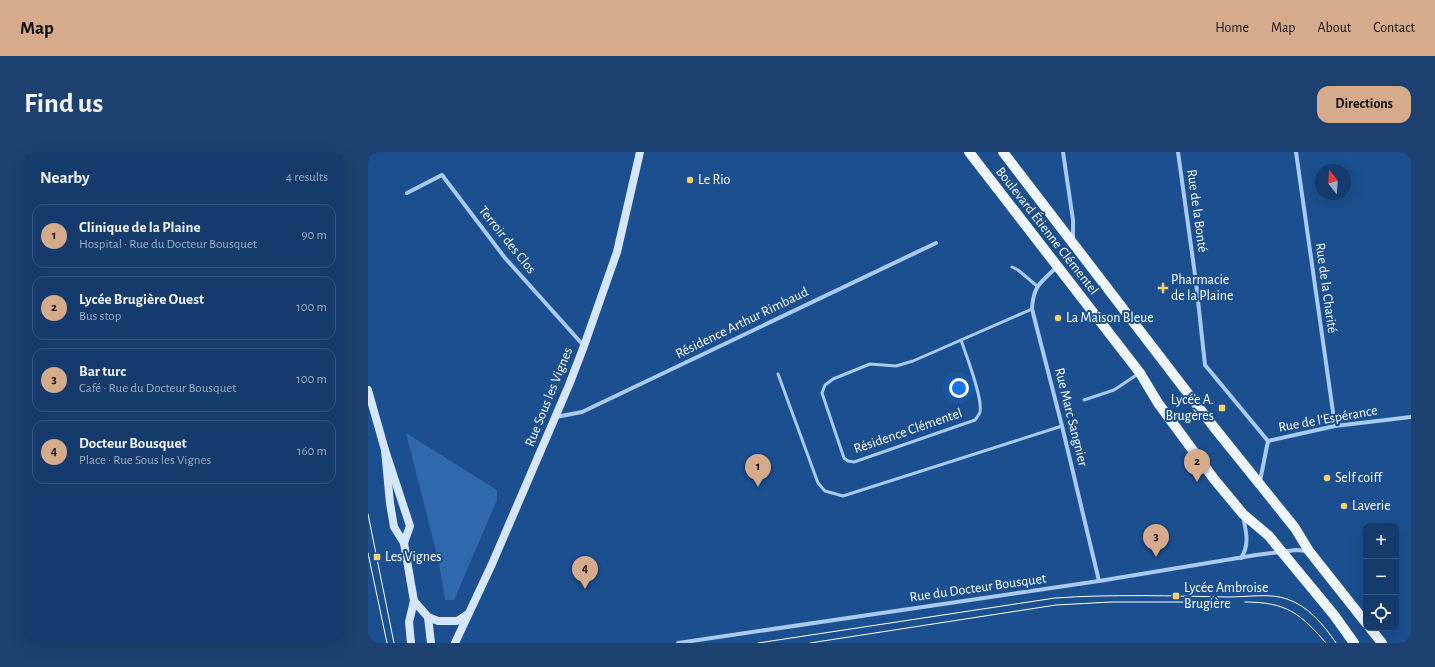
<!DOCTYPE html>
<meta charset="utf-8">
<style>
body{margin:0;font-family:"Alegreya Sans",sans-serif;background:#1d4271;color:#f1f3f6}
.controls{position:absolute;right:12px;bottom:12px;display:grid;overflow:hidden;border-radius:8px;box-shadow:0 4px 16px #0002}
.controls button{width:36px;height:36px;display:grid;place-items:center;padding:0;border:0;border-bottom:1px solid #33557e;background:#143b6b;color:#f1f3f6;font:20px sans-serif}
.compass{position:absolute;left:947px;top:12px;width:36px;height:36px;border-radius:50%;background:#143b6b;box-shadow:0 4px 16px #0002;rotate:343deg}
.you{position:absolute;left:591px;top:236px;width:14px;height:14px;margin:-10px;border:3px solid #fff;border-radius:50%;background:#1a73e8;box-shadow:0 0 0 6px #1a73e833}
.badge{display:grid;place-items:center;width:26px;height:26px;border-radius:50%;background:#d6ab8b;color:#111;font-size:13px;font-weight:700}
.pin{position:absolute;translate:-50% -33px;filter:drop-shadow(0 1px 2px #0008)}
.pin::after{content:'';position:absolute;top:21px;width:14px;height:12px;background:inherit;clip-path:polygon(0 0,100% 0,50% 100%)}
.list{margin:0;padding:0;list-style:none}
h2{display:flex;justify-content:space-between;align-items:center;height:52px;margin:0;padding:0 16px;font-size:17px}
h2 small{font-size:13px;font-weight:400;color:#9dadc1}
.list li{display:grid;grid-template-columns:26px 1fr auto;gap:12px;align-items:center;box-sizing:border-box;height:64px;margin:0 8px 8px;padding:0 8px;border:1px solid #33557e;border-radius:12px}
.list b{display:block;font-size:15px;white-space:nowrap}
.list p{margin:0;font-size:13px;white-space:nowrap;color:#9dadc1}
.list em{font-size:13px;font-style:normal;color:#9dadc1}
.icon{flex:none;width:22px;height:22px;fill:none;stroke:currentColor;stroke-width:2;stroke-linecap:round;stroke-linejoin:round}
.map{position:relative;flex:none;width:1043px;height:491px;overflow:hidden;border-radius:12px}
header{display:flex;align-items:center;gap:24px;box-sizing:border-box;height:56px;padding:0 20px;background:#d6ab8b;color:#111}
header strong{font-size:19px}
nav{display:flex;gap:22px;margin-inline-start:auto;font-size:14px}
.intro{display:flex;align-items:center;justify-content:space-between;box-sizing:border-box;height:96px;padding:0 24px}
h1{margin:0;font-size:28px}
.button{padding:10px 18px;border-radius:12px;background:#d6ab8b;color:#111;font-size:14px;font-weight:700}
main{display:flex;gap:24px;padding:0 24px}
aside{flex:1;background:#143b6b;border-radius:12px;box-shadow:0 4px 16px #0002}
.map>svg:first-child{display:block}
</style>
<header>
<strong>Map</strong>
<nav><a>Home</a><a>Map</a><a>About</a><a>Contact</a></nav>
</header>
<div class="intro"><h1>Find us</h1><a class="button">Directions</a></div>
<main>
<aside>
<h2>Nearby<small>4 results</small></h2>
<ul class="list">
<li><span class="badge">1</span><div><b>Clinique de la Plaine</b><p>Hospital · Rue du Docteur Bousquet</p></div><em>90 m</em></li>
<li><span class="badge">2</span><div><b>Lycée Brugière Ouest</b><p>Bus stop</p></div><em>100 m</em></li>
<li><span class="badge">3</span><div><b>Bar turc</b><p>Café · Rue du Docteur Bousquet</p></div><em>100 m</em></li>
<li><span class="badge">4</span><div><b>Docteur Bousquet</b><p>Place · Rue Sous les Vignes</p></div><em>160 m</em></li>
</ul>
</aside>
<div class="map">
<svg width="1043" height="491" viewBox="0 0 1043 491">
<rect width="100%" height="100%" fill="#1b4f8f"/>
<!-- green -->
<polygon fill="#2e69ad" points="38,281 129,338 129,348 86,448 77,448 71,411"/>
<g fill="none" stroke-linecap="round" stroke-linejoin="round">
<!-- lane -->
<g stroke="#a9c9ee" stroke-width="3">
<polyline points="644,115 650,118 669,134"/>
<path d="M593,188C598,203 615,246 612,260C611,263 609,265 607,268L486,310L480,309L476,306L454,241L457,233L465,227L502,212L528,214L545,209L664,157"/>
<polyline points="410,222 450,331 457,339 475,344 694,274"/>
<polyline points="716,248 746,238 770,222"/>
</g>
<!-- street -->
<g stroke="#a9c9ee" stroke-width="4">
<polyline points="695,0 705,68 705,88"/>
<polyline points="810,0 828,130 837,213 900,289"/>
<polyline points="928,0 967,274"/>
<polyline points="39,41 74,23 137,106 216,194"/>
<path d="M689,115C673,130 665,134 664,157L694,274L731,429"/>
<polyline points="188,265 214,260 568,91"/>
<polyline points="892,329 900,289 967,274 1043,265"/>
<path d="M873,406C882,393 878,379 875,364"/>
<polyline points="310,491 731,429 888,403 928,398 939,399"/>
</g>
<!-- secondary -->
<g stroke="#d6e6fa" stroke-width="8">
<polyline points="0,238 17,298 42,374 36,391"/>
<polyline points="17,298 22,351 26,375 36,391 46,449 41,470 43,491"/>
<polyline points="46,449 60,465 63,491"/>
<polyline points="60,465 70,469 89,469 100,462"/>
<polyline points="87,491 124,412 201,233 216,194 249,100 272,0"/>
</g>
<!-- primary -->
<g stroke="#f0f6ff" stroke-width="10">
<polyline points="601,0 772,221 790,251 846,327 875,362 901,384 914,400 966,463 986,491"/>
<polyline points="635,0 845,274 927,376 941,399 998,471"/>
<polyline points="1002,476 1014,491"/>
</g>
<!-- tram -->
<g stroke="#fff" stroke-width="1">
<polyline points="0,362 26,491"/>
<polyline points="0,401 19,491"/>
<path d="M877,450C918,450 932,461 958,491"/>
<path d="M390,491L687,446C744,442 803,444 861,445C878,445 903,441 919,447C940,454 956,473 968,491"/>
<polyline points="442,491 688,453 743,450 845,450"/>
</g>
</g>
<!-- markers -->
<g fill="#ffd166" stroke="#1b4f8f" stroke-width="1.5">
<circle cx="322" cy="28" r="4"/>
<path d="M793 130h4v4h4v4h-4v4h-4v-4h-4v-4h4z"/>
<circle cx="690" cy="166" r="4"/>
<rect x="850" y="252" width="8" height="8" rx="2"/>
<circle cx="959" cy="326" r="4"/>
<circle cx="976" cy="354" r="4"/>
<rect x="5" y="401" width="8" height="8" rx="2"/>
<rect x="804" y="440" width="8" height="8" rx="2"/>
</g>
<g text-anchor="middle" dominant-baseline="central" stroke-width="4" stroke-linejoin="round" paint-order="stroke">
<!-- poi labels -->
<g font-size="14" fill="#fff" stroke="#1b4f8f" text-anchor="start">
<text x="330" y="28">Le Rio</text>
<text x="803" y="128">Pharmacie<tspan x="803" dy="16">de la Plaine</tspan></text>
<text x="698" y="166">La Maison Bleue</text>
<text x="846" y="248" text-anchor="end">Lycée A.<tspan x="846" dy="16">Brugères</tspan></text>
<text x="967" y="326">Self coiff</text>
<text x="984" y="354">Laverie</text>
<text x="17" y="405">Les Vignes</text>
<text x="816" y="436">Lycée Ambroise<tspan x="816" dy="16">Brugière</tspan></text>
</g>
<!-- street labels -->
<g font-size="14" fill="#fff" stroke="#1b4f8f">
<text transform="translate(829 59) rotate(82)">Rue de la Bonté</text>
<text transform="translate(679 79) rotate(52)">Boulevard Étienne Clémentel</text>
<text transform="translate(139 88) rotate(51)">Terroir des Clos</text>
<text transform="translate(958 136) rotate(82)">Rue de la Charité</text>
<text transform="translate(374 171) rotate(-26)">Résidence Arthur Rimbaud</text>
<text transform="translate(181 245) rotate(-68)">Rue Sous les Vignes</text>
<text transform="translate(703 265) rotate(76)">Rue Marc Sangnier</text>
<text transform="translate(960 267) rotate(-10)">Rue de l'Espérance</text>
<text transform="translate(540 279) rotate(-19)">Résidence Clémentel</text>
<text transform="translate(610 436) rotate(-8)">Rue du Docteur Bousquet</text>
</g>
</g>
</svg>
<div class="controls">
<button>+</button>
<button>−</button>
<button><svg class="icon" aria-label="locate" viewBox="0 0 24 24"><circle cx="12" cy="12" r="6"/><path d="M12 2v4M12 18v4M2 12h4M18 12h4"/></svg></button>
</div>
<svg class="compass" viewBox="-18 -18 36 36"><path d="M0-13l5 13h-10z" fill="#e53935"/><path d="M0 13l5-13h-10z" fill="#9dadc1"/></svg>
<div class="you"></div>
<div class="pin badge" style="left:390px;top:335px">1</div>
<div class="pin badge" style="left:829px;top:330px">2</div>
<div class="pin badge" style="left:788px;top:405px">3</div>
<div class="pin badge" style="left:217px;top:437px">4</div>
</div>
</main>
